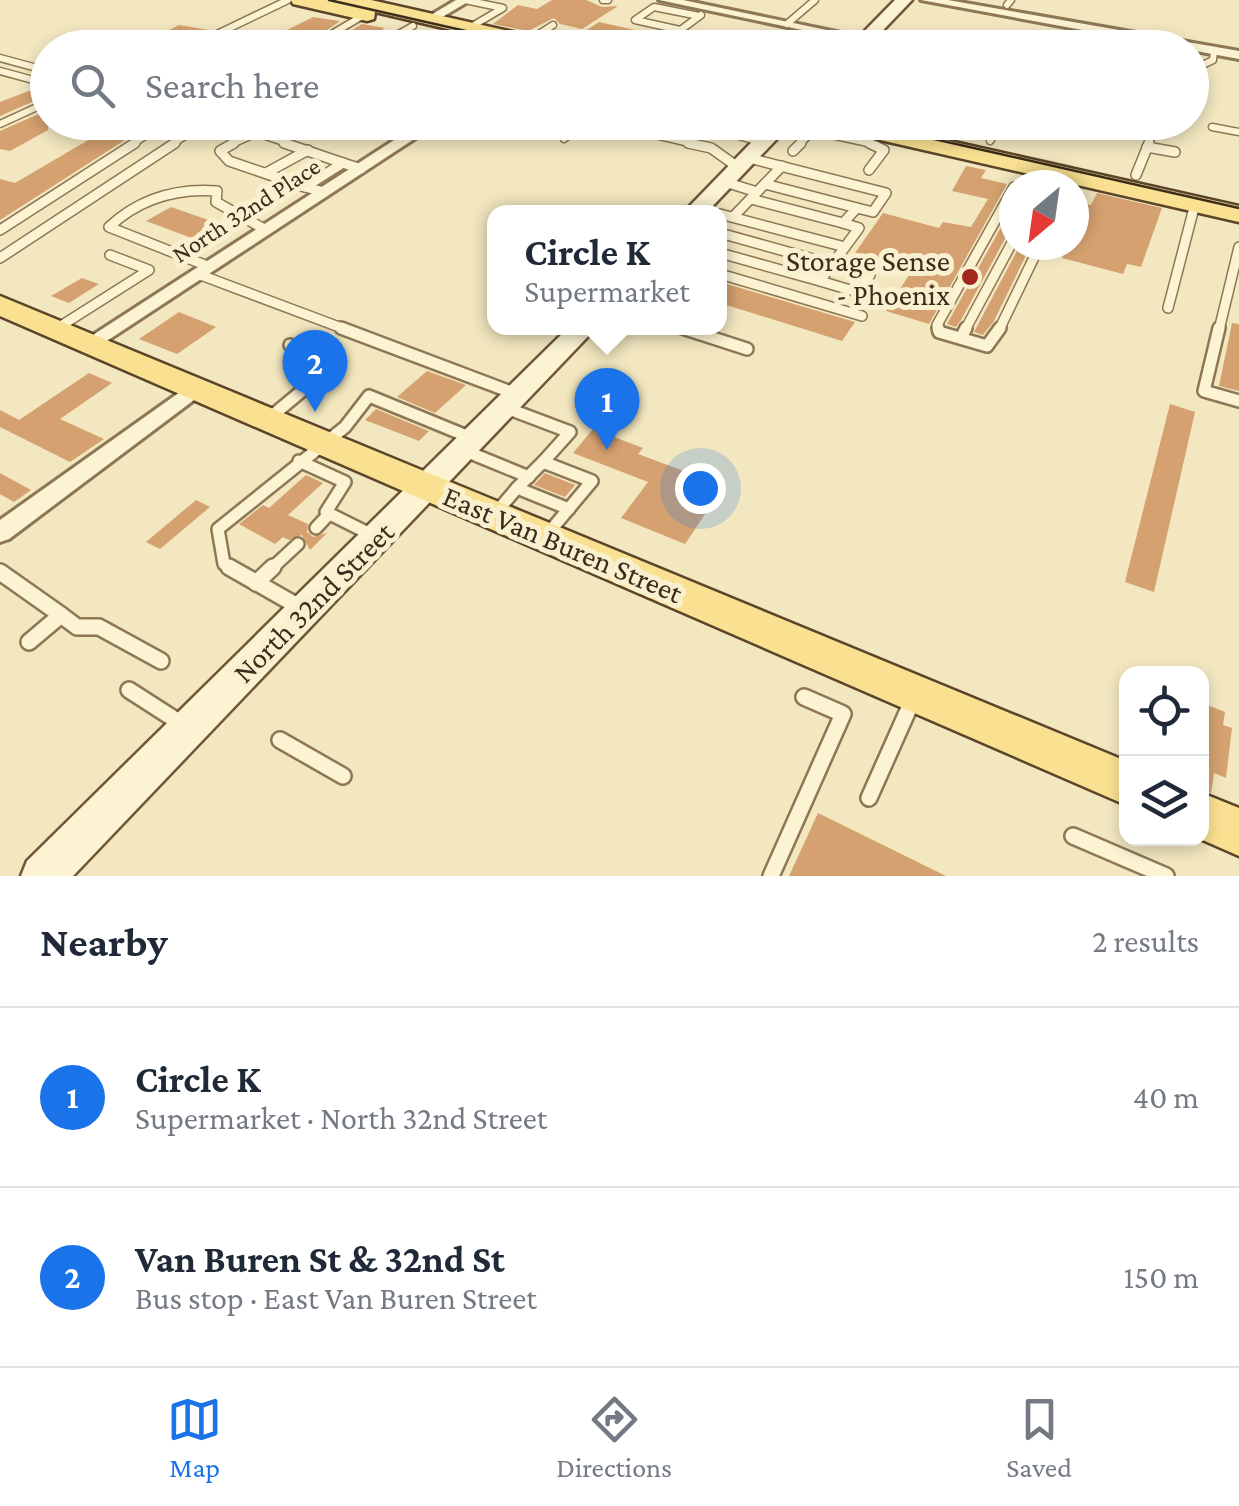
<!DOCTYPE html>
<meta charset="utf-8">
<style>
body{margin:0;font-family:"Crimson Pro",serif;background:#f2f2f3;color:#1f2937}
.controls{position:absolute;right:30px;bottom:30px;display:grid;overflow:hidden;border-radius:20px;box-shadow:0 5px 15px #0003}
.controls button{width:90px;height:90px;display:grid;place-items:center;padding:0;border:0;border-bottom:2px solid #e0e1e3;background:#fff;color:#1f2937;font:50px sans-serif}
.compass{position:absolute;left:999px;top:170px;width:90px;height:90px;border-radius:50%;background:#fff;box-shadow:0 5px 15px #0003;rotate:209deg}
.you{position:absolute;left:700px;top:488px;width:35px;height:35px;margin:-25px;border:8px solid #fff;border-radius:50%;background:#1a73e8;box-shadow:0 0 0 15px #1a73e833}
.badge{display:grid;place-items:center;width:65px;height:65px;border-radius:50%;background:#1a73e8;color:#fff;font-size:32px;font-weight:700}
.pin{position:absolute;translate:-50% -82px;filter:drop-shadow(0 2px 5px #0008)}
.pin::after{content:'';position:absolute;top:52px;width:35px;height:30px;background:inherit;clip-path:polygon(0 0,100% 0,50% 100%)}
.popup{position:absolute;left:487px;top:205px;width:240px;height:130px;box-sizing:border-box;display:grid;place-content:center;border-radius:20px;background:#fff;filter:drop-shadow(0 2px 8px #0005);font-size:32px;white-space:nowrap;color:#747a83}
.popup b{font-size:38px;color:#1f2937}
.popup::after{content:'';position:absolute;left:50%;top:100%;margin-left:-20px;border:20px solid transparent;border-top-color:#fff}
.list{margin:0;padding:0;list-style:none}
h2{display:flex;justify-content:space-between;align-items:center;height:130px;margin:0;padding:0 40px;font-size:42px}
h2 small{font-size:32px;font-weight:400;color:#747a83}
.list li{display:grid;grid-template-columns:65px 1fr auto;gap:30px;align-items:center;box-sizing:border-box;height:180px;padding:0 40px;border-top:2px solid #e0e1e3}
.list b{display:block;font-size:38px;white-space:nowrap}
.list p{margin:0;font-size:32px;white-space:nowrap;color:#747a83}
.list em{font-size:32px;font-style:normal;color:#747a83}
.icon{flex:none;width:55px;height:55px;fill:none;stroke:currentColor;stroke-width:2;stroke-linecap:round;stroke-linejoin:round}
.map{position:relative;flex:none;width:1239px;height:876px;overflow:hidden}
.search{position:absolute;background:#fff;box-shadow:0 5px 15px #0003;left:30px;right:30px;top:30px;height:110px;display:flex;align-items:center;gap:25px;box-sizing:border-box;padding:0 35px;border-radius:55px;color:#747a83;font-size:38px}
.sheet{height:490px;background:#fff}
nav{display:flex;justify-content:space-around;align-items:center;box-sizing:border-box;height:140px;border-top:2px solid #e0e1e3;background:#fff;font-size:28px;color:#747a83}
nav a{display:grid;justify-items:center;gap:5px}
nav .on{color:#1a73e8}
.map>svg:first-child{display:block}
</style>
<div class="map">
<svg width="1239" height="876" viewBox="0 0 1239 876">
<rect width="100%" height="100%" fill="#f2e7bf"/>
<!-- building -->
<g fill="#d5a170">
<polygon points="552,0 586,0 602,7 618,6 582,29 560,24 554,18 528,31 493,24 518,5 537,9"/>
<polygon points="313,17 340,21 301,48 235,48 238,40 234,35 254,38 263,33 277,35"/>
<polygon points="599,22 639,31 662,33 646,48 588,48 567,43"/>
<polygon points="362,24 385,28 356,48 322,48"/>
<polygon points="179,25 209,30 181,48 135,48"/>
<polygon points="785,30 786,31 821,38 807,48 764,48"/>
<polygon points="34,89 48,95 0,116 0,102"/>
<polygon points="48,110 48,130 10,151 0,149 0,131"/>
<polygon points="119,122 153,122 0,220 0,179 15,183"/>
<polygon points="502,122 572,122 548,140 501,127"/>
<polygon points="966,166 986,170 981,178 1007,184 929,324 886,311 909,275 889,269 893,263 855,253 883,213 939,228 943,222 971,227 988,199 952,191"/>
<polygon points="1097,193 1162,208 1141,267 1127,264 1123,274 1062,258 1068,245 1074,245 1074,232 1087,204 1091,205"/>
<polygon points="1014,204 1014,231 1007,235 961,320 956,327 947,324"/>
<polygon points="171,207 220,224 230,230 208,244 146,221"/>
<polygon points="1020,245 1031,245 994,321 983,335 974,332"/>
<polygon points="82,278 99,284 69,303 51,296"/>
<polygon points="720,282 855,322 842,341 720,303"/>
<polygon points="179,312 216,327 177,354 139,339"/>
<polygon points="1232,323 1239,324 1239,391 1219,386"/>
<polygon points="427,371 466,385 435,413 397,397"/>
<polygon points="89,373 112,383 60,419 104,439 70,462 0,427 0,410 19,420"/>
<polygon points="1170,404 1195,412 1154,592 1125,582"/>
<polygon points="376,409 429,431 419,441 365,420"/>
<polygon points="593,429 643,448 638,454 724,486 685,544 621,518 648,482 573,453"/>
<polygon points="0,473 31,490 14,502 0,494"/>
<polygon points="545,473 575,485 565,497 534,485"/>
<polygon points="306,475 323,483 288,515 308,524 307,532 313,537 327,533 310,550 302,535 289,540 283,537 275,544 239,524 263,505 269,508"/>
<polygon points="196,500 210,507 160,549 146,542"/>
<polygon points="1202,703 1225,712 1223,725 1232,728 1226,778 1214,773 1211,793 1202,790"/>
<polygon points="818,813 946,876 789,876"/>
</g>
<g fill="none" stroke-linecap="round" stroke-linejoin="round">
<defs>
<g id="service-far3">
<polyline points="465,0 503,8 469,28"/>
<polyline points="603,0 608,0"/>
<polyline points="1007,5 1011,0"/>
<polyline points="787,24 815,0"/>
<polyline points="680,30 635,20 654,7 699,16"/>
<polyline points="220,33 231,41 227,48"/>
<polyline points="388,40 419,48"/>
<polyline points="388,40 413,26"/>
<polyline points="528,41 553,25"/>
<polyline points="188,48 288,0"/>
<polyline points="308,48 364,15"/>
<polyline points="656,48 701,15"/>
<polyline points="0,58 48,71"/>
<polyline points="1192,70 1213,60 1214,51"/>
<polyline points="0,71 48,84"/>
<polyline points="665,122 651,134 698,145"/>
<polyline points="688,122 764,143"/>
<polyline points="0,124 48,102"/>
<polyline points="1212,127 1239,132"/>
<polyline points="564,139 586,122"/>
<polyline points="990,141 1003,122"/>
<polyline points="131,145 167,122"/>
<polyline points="171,145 200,126"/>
<polyline points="230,145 257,133 292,145"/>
<polyline points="799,145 813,131 877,145"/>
<polyline points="1148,145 1157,122"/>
</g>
<g id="service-far2">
<polyline points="234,143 220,151 229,161 305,187"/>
<polyline points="284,143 343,163"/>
<polyline points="688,143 711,148 739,168"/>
<polyline points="869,143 884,150 869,170"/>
<polyline points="1147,147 1175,152"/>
<polyline points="793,151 801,143"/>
<polyline points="266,173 308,150"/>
<polyline points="1136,175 1149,143"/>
<polyline points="725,182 757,192"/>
<polyline points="765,184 857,208"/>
<polyline points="1041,185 1055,185"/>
<polyline points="324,192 305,187 343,163 361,169"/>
<polyline points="751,199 843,223"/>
<polyline points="720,214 845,247 859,228 843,223 857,208 873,212 886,193 749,158"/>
<polyline points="733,217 782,166"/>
<polyline points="0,230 135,143"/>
<polyline points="720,233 870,275 857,292 820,281"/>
<polyline points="720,253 820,281 845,247"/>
<polyline points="0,258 175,143"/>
<path d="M210,267L109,227C140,198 176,188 217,191L216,202L266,230"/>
<polyline points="198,274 347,330"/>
<polyline points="720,274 862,316"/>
<polyline points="1168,308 1195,204"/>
<polyline points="682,328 689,330"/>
<polyline points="56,329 149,270 110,255"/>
<polyline points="939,330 937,325 1014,187"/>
<polyline points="965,330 1014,239"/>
<polyline points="999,330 1040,245"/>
<polyline points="1219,330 1239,247"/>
</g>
<g id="service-far1">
<polyline points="341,328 516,394"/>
<polyline points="682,328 747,349"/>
<polyline points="938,328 939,332 987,346 1000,328"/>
<polyline points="1219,328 1204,391 1239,401"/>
<polyline points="961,338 966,328"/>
<polyline points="504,407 570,432 543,462 592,481 545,537"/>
<polyline points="267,420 333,365 290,345"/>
<polyline points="463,450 529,477"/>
<polyline points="299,461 345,482 326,512 374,536"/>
<polyline points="543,462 517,488 569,509"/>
<polyline points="494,515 517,488"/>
<polyline points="316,528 329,514"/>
<polyline points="233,569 224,564 218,529 345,427 369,396 474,439"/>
<polyline points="271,569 298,544"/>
</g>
<g id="service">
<polyline points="229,567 301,608"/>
<polyline points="0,572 61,615 29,642"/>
<polyline points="256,583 273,567"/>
<polyline points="61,615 77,627 99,627 161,661"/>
<polyline points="129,690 185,726"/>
<polyline points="280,740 343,776"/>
<polyline points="869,798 914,697"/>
<polyline points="1073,836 1166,876"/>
<polyline points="771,876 843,714 804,697"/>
</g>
<g id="minor">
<polygon points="456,0 471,0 434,22 424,19"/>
<polygon points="659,0 683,0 870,39 864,43"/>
<polygon points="921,0 948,0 1239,51 1239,59"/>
<polygon points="422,122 440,122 96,348 82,348 79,344"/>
<polygon points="194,382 202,384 205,389 202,394 9,539 0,542 0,520"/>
</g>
<g id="secondary">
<polygon points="895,0 912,0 866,48 848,48"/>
<polygon points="771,122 793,122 707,212 684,212"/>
<polygon points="568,328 596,328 73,876 21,876 27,861"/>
</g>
<g id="primary">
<polygon points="291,0 371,0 558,42 568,48 529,48 375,12 374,19 367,21 293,4"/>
<polygon points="821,122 865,122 1239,206 1239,222 832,129"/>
<polygon points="0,296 1126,761 1126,805 0,316"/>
<polygon points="1202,793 1239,808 1239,856 1198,838 1202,838"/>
</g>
</defs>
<!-- service-far3 casing -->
<use href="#service-far3" stroke="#8d7755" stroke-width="9"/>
<!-- service-far2 casing -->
<use href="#service-far2" stroke="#8d7755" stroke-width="12"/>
<!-- service-far1 casing -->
<use href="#service-far1" stroke="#8d7755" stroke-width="16"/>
<!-- service casing -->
<use href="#service" stroke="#8d7755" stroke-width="20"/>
<!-- minor casing -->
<use href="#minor" stroke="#8d7755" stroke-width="6"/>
<!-- secondary casing -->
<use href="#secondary" stroke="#6f5738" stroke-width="5"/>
<!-- primary casing -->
<use href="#primary" stroke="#5a442a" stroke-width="5"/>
<!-- service-far3 -->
<use href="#service-far3" stroke="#fcf3d3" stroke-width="6"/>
<!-- service-far2 -->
<use href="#service-far2" stroke="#fcf3d3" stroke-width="9"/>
<!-- service-far1 -->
<use href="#service-far1" stroke="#fcf3d3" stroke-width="11"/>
<!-- service -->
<use href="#service" stroke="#fcf3d3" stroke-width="15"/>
<!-- minor -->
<use href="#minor" fill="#fcf3d3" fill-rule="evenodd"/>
<!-- secondary -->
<use href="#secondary" fill="#fcf3d3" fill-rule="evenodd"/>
<!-- primary -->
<use href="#primary" fill="#fae192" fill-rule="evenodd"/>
<!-- tram -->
<g stroke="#3b2d1b" stroke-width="2.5">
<polyline points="329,0 541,48"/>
<polyline points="859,122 1239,208"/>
</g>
</g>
<!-- markers -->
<circle fill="#a2271f" stroke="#f9f0cf" stroke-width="4" cx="970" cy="277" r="10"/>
<g text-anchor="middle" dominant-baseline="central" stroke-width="10" stroke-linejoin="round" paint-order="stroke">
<!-- far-street labels -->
<g font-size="25" fill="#3b2d1b" stroke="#f9f0cf">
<text transform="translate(246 210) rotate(-33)">North 32nd Place</text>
</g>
<!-- poi labels -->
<g font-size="30" fill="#3b2d1b" stroke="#f9f0cf" text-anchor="end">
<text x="950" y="260">Storage Sense<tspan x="950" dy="34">- Phoenix</tspan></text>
</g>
<!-- street labels -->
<g font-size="30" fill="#3b2d1b" stroke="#f9f0cf">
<text transform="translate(563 544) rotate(23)">East Van Buren Street</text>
<text transform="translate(313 602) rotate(-45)">North 32nd Street</text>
</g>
</g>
</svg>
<div class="controls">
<button><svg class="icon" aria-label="locate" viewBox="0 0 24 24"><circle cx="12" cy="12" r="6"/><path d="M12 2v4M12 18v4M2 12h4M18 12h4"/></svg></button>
<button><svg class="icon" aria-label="layers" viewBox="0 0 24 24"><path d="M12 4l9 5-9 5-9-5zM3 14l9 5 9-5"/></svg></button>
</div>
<svg class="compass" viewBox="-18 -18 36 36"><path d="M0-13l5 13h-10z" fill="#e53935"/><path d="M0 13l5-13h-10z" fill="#747a83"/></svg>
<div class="you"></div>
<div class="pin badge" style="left:607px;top:450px">1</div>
<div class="popup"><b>Circle K</b>Supermarket</div>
<div class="pin badge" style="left:315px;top:412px">2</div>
<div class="search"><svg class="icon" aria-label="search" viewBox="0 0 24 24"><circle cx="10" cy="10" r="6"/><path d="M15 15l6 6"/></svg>Search here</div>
</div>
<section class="sheet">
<h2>Nearby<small>2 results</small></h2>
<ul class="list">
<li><span class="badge">1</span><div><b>Circle K</b><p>Supermarket · North 32nd Street</p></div><em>40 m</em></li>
<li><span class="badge">2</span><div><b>Van Buren St &amp; 32nd St</b><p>Bus stop · East Van Buren Street</p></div><em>150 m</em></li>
</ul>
</section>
<nav>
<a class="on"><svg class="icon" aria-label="map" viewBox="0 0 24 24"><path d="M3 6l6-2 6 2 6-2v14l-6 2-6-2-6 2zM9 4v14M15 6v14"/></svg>Map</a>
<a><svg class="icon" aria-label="directions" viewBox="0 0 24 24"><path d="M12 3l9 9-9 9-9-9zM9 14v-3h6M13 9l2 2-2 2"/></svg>Directions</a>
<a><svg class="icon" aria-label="saved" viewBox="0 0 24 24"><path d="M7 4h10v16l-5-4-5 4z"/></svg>Saved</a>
</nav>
